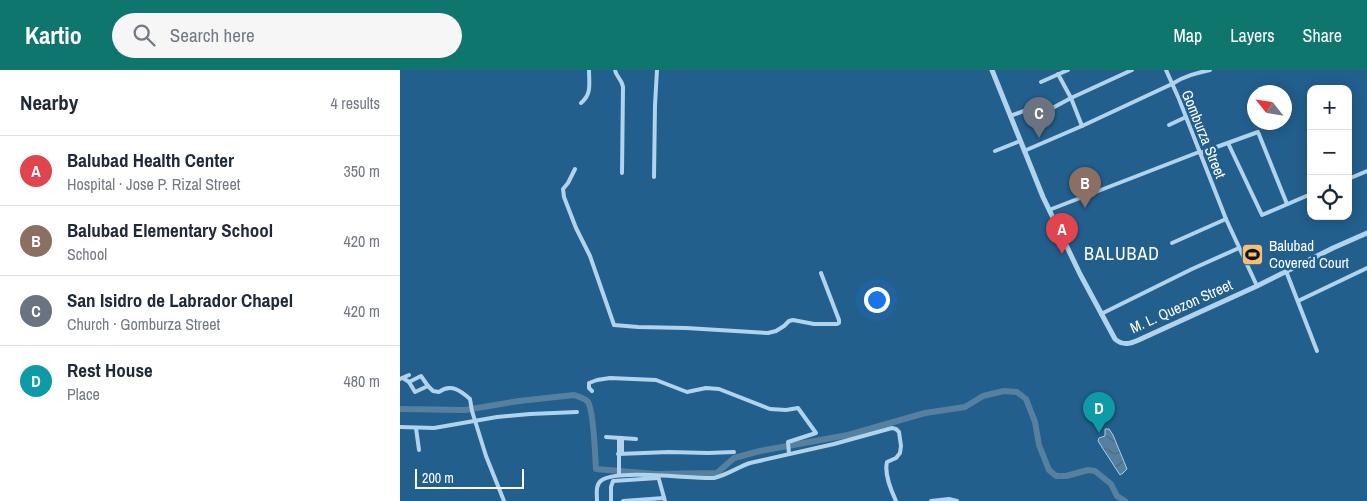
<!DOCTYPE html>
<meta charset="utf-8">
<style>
body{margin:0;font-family:"Archivo Narrow",sans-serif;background:#f6f6f7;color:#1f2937}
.controls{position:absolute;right:15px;top:15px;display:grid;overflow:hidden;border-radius:10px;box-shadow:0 2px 12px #0003}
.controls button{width:45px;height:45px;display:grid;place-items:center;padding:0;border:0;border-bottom:1px solid #e0e1e3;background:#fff;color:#1f2937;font:25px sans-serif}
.compass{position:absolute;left:847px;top:15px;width:45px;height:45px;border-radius:50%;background:#fff;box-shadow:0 2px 12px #0003;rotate:300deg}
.scale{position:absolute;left:15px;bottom:12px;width:109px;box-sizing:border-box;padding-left:5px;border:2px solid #fff;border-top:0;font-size:14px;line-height:18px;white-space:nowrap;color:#fff;-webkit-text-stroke:4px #225f8d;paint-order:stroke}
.you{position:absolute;left:476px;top:229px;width:18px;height:18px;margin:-12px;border:4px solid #fff;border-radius:50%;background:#1a73e8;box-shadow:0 0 0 8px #1a73e833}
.badge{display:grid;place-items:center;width:32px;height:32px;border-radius:50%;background:#0f766e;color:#fff;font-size:16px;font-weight:700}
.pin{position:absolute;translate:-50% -41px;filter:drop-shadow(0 1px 2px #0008)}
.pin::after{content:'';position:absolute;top:26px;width:18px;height:15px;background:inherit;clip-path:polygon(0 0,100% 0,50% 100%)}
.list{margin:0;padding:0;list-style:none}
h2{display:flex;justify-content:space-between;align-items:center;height:65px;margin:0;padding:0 20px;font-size:21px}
h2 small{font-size:16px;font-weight:400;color:#747a83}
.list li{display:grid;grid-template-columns:32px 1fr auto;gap:15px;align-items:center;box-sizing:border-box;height:70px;padding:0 20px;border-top:1px solid #e0e1e3}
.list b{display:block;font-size:19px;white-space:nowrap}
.list p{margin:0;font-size:16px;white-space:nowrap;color:#747a83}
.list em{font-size:16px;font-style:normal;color:#747a83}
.icon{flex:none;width:28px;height:28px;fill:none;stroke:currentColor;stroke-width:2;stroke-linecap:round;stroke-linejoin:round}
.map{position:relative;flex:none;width:967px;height:431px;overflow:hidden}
header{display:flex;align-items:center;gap:30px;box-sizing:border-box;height:70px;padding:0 25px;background:#0f766e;color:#fff}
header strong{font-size:24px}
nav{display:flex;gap:28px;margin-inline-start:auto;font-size:18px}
.search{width:350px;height:45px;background:#f6f6f7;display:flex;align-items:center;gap:12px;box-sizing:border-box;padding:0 18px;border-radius:28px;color:#747a83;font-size:19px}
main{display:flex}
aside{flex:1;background:#fff}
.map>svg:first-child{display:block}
</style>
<header>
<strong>Kartio</strong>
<div class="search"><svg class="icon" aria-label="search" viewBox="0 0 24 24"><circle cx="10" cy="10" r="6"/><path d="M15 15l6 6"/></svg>Search here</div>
<nav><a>Map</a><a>Layers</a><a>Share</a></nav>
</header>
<main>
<aside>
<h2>Nearby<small>4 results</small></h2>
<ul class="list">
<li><span class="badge" style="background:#e0444e">A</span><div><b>Balubad Health Center</b><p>Hospital · Jose P. Rizal Street</p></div><em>350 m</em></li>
<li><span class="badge" style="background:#8d6e63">B</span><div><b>Balubad Elementary School</b><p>School</p></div><em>420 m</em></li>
<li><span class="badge" style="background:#6b7280">C</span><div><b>San Isidro de Labrador Chapel</b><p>Church · Gomburza Street</p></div><em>420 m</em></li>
<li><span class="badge" style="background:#0f9aa8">D</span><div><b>Rest House</b><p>Place</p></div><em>480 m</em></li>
</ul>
</aside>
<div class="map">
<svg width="967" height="431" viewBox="0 0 967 431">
<defs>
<pattern id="water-waves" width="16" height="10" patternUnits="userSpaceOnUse" patternTransform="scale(1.25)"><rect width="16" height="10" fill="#57809f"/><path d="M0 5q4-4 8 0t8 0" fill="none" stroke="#52697a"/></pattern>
</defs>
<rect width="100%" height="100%" fill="#225f8d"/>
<!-- water -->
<polygon fill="url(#water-waves)" stroke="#a5d0ec" points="705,359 709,359 713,365 727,399 723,403 720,405 698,371 699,368 705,366"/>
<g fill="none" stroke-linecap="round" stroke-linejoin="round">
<!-- river -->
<path stroke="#57809f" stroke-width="6" d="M0,339L65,340L119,331L174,325C179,327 185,328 188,332C194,342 195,385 196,399L255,404L317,403L334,388L360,381L448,365L525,343L565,337L583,326L604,321L617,322L626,329L635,352L639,375L649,400L656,406H666L688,400L695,401L711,414L717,426L725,431"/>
<!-- minor -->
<g stroke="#b1d3eb" stroke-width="4">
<path d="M215,0C216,7 222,9 223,17L222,103"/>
<polyline points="766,0 779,29 826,149 857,216"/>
<polyline points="658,4 671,28 732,0"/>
<polyline points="641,12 668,0"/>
<path d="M181,33C192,24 189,14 189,0"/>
<polyline points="610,46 632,38 647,41 671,28 682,56"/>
<polyline points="769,55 786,47"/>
<polyline points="828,73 862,145 911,124"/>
<polyline points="595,81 620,71"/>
<path d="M624,81L682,56L772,14C784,6 797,3 810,0"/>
<polyline points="800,83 858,62 887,134"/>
<polyline points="175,99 168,113 163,119 164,127 176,158 190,186 214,255 238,257 286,258 368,263 376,261 384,256 389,251 393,250 414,254 437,254 439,253 439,250 421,203"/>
<polyline points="254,107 255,35 257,0"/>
<polyline points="948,109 967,101"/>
<polyline points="649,140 799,82"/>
<polyline points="772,173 826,149"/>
<polyline points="886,201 917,281"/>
<polyline points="898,231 967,198"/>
<polyline points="701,244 792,199 839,178"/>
<polyline points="3,308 9,312 15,322 28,316 21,306 9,312"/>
<polyline points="0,309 9,305"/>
<path d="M28,316L33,321L39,322C51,313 61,321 70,329L72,341L86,386L104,431"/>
<polyline points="192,321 189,318 189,313 197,310 210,308 256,310 287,322 306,318 319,319 370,339 386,340 398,338 416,363 388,372 389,384"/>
<polyline points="0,357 34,358 97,347 130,344 177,342"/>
<polyline points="16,358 19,380"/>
<polyline points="206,367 236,369"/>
<polyline points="219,368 219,405"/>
<polyline points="222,368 222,383"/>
<polyline points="218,384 269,382 308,383 334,382"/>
<polyline points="258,406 265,431"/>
<path d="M197,431C197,424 195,414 202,410C220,399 291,409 314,408C327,405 338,397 350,393L434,374L492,358L496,359L499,362L501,376L500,383L496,388L487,392C484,404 491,420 496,431"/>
<polyline points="211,431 211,417 213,411 258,408"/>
<polyline points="223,431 264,428"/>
<polyline points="531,431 549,429 557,431"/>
</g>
<!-- tertiary -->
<path stroke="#b1d3eb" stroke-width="5" d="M592,0L643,127L680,204L715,269C724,277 733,273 743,268L857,216L933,178L967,163"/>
</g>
<!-- icons -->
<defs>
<symbol id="stadium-square" viewBox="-11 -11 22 22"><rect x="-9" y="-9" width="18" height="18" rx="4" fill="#f7bf73" stroke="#225f8d"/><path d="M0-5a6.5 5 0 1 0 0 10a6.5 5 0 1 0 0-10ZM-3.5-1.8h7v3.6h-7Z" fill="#111"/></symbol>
</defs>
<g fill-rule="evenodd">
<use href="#stadium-square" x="840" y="172" width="25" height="25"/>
</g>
<g text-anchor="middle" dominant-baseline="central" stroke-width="5" stroke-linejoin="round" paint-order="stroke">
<!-- street labels -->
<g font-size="15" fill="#fff" stroke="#225f8d">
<text transform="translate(804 64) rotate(68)">Gomburza Street</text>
<text transform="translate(781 236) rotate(-24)">M. L. Quezon Street</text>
</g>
<!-- poi labels -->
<g font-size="15" fill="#fff" stroke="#225f8d" text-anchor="start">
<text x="869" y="175">Balubad<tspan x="869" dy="17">Covered Court</tspan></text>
</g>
<!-- quarter labels -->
<g font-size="18" letter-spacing="1" fill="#fff" stroke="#225f8d">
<text x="722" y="183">BALUBAD</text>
</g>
</g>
</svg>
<div class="controls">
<button>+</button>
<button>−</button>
<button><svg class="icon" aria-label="locate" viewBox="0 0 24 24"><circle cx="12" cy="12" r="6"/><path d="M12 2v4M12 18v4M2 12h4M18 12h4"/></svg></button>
</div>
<svg class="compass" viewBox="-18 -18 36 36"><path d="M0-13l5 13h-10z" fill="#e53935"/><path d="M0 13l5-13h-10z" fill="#747a83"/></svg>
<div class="scale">200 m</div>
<div class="you"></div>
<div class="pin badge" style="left:662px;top:184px;background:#e0444e">A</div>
<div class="pin badge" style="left:685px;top:138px;background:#8d6e63">B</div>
<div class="pin badge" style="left:639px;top:68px;background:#6b7280">C</div>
<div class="pin badge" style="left:699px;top:363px;background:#0f9aa8">D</div>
</div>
</main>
